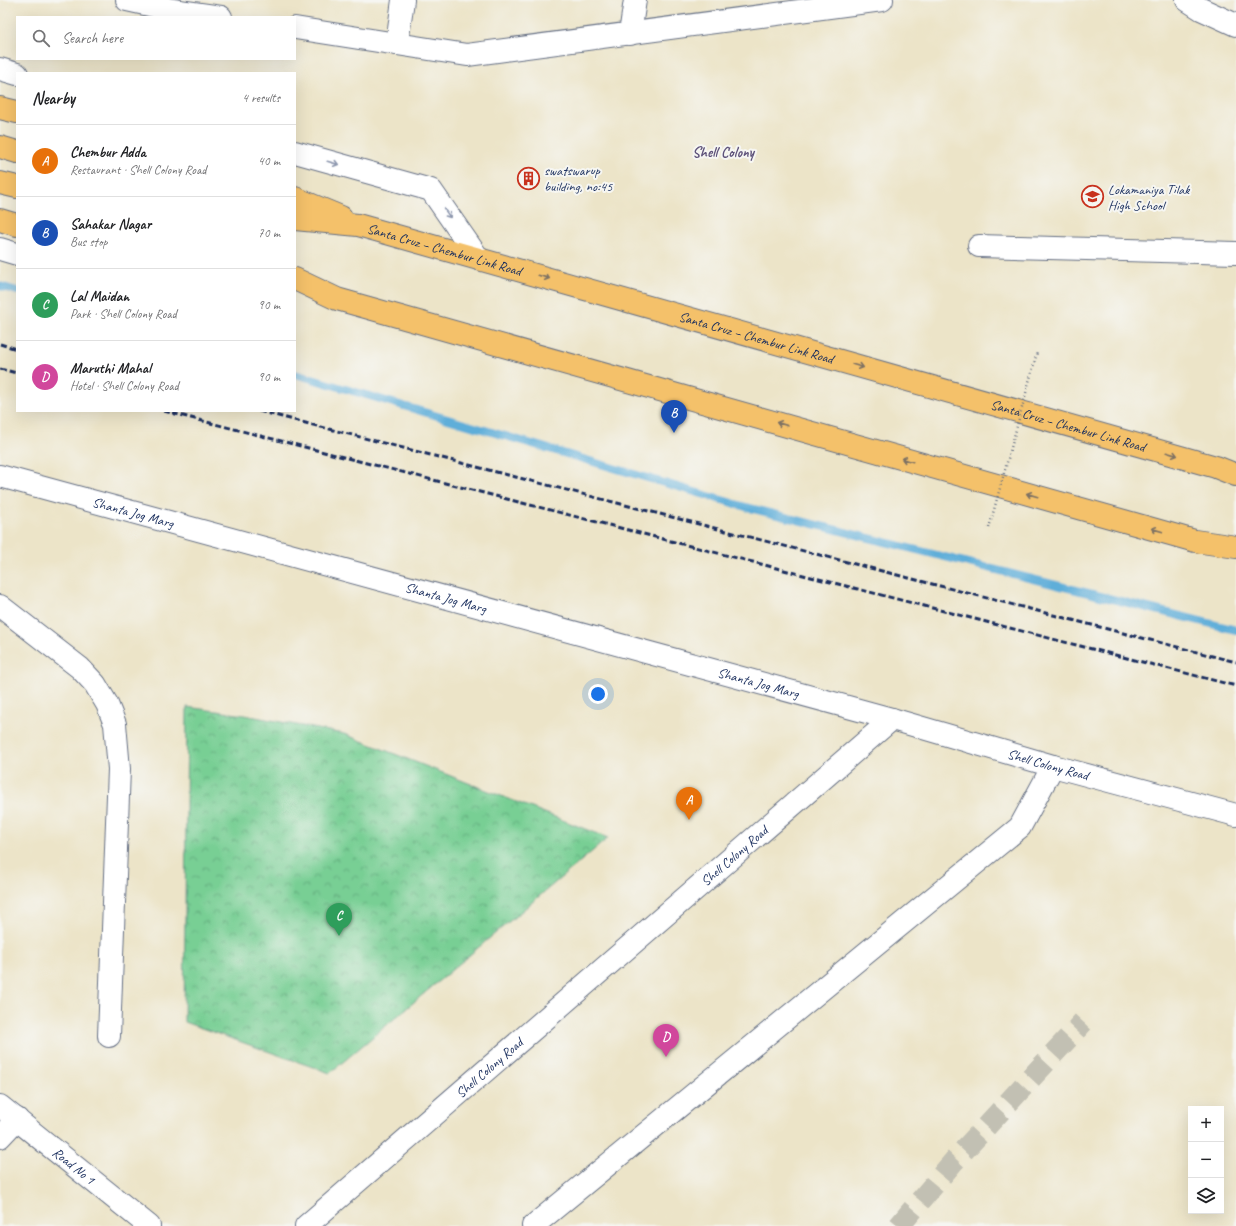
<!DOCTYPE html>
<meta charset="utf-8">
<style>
body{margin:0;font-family:Caveat,sans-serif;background:#f6f6f6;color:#202124}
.controls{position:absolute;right:12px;bottom:12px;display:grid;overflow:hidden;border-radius:0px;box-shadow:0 4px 16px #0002}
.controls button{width:36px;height:36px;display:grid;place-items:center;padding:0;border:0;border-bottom:1px solid #e0e0e0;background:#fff;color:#202124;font:20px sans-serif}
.you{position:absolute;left:598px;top:694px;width:14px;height:14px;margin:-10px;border:3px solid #fff;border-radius:50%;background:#1a73e8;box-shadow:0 0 0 6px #1a73e833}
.badge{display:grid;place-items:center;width:26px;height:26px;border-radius:50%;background:#c8321e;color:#fff;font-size:13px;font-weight:700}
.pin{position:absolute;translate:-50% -33px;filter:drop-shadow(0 1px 2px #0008)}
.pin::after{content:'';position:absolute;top:21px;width:14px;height:12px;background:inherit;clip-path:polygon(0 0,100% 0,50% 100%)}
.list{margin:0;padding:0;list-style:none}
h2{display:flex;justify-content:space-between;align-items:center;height:52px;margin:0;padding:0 16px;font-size:17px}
h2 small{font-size:13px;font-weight:400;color:#757577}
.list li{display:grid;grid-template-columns:26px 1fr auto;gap:12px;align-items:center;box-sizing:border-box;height:72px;padding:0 16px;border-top:1px solid #e0e0e0}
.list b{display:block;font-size:15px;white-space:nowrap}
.list p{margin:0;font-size:13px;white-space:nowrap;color:#757577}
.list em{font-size:13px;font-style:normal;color:#757577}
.icon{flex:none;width:22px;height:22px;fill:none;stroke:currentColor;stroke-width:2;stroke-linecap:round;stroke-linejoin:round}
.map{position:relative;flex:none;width:1236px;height:1226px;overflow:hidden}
.search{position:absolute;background:#fff;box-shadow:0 4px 16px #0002;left:16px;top:16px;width:280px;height:44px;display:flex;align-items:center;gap:10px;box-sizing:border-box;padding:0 14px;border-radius:0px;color:#757577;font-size:15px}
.panel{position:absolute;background:#fff;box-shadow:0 4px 16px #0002;left:16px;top:72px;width:280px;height:340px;border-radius:0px}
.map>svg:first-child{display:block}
</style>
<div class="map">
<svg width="1236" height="1226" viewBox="0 0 1236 1226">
<defs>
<pattern id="park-crowns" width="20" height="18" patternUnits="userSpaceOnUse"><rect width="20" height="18" fill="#78cf94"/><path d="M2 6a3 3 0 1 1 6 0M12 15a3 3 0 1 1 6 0" fill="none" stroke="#62a87c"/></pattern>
</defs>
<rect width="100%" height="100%" fill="#f6f6f2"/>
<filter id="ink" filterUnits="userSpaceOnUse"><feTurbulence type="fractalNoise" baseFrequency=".025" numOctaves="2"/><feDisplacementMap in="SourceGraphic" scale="8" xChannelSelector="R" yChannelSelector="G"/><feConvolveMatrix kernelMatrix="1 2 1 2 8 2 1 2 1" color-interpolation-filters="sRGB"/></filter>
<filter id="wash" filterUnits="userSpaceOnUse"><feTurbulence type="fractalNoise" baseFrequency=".012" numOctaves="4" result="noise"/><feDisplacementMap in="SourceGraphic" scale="16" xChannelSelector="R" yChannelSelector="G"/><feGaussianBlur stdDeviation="0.9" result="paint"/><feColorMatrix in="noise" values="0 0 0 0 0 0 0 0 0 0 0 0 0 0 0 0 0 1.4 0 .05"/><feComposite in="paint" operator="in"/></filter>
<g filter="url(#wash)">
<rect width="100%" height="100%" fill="#ece4c8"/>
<!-- park -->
<polygon fill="url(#park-crowns)" stroke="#4a7f79" points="187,707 245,715 344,734 608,838 330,1073 184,1022"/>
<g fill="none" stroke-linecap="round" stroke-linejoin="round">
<!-- stream -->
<g stroke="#5faed9" stroke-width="8">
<polyline points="0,286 17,291"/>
<polyline points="295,374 746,507 1236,630"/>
</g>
</g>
</g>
<g filter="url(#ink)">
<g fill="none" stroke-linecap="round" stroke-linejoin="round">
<!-- minor-tunnel -->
<polyline stroke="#c2c0b3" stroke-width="22" stroke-dasharray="22 11" stroke-linecap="butt" points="899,1226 954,1161 1083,1022"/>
<defs>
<g id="minor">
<polyline points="127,0 172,10 221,17"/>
<polyline points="1187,0 1201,9 1236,25"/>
<polyline points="295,28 467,55 882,0"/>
<polyline points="630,34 635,0"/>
<polyline points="397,44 403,0"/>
<polyline points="0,69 17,74"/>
<polyline points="295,152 431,190 479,259"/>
<polyline points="979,246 1236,253"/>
<polyline points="0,249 17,254"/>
<path id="s1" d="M0,476L892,719L1053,766L1236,815"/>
<polyline points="0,606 80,668 95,684 107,704 115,724 119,769 109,1036"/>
<path id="s2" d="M0,1106L149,1226"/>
<polyline points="0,1137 17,1119"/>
<path id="s3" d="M306,1226L892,719"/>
<polyline points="533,1226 1020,827 1053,766"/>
</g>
<g id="highway">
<polyline points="0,108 17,112"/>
<polyline points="0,147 17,152"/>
<polyline points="0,183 17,187"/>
<polyline points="295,198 341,217"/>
<path id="s4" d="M295,219L358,225L1216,467L1236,475"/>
<polyline points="0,220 17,225"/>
<polyline points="295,279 337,299 1195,541 1236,547"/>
</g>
</defs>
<!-- minor casing -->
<use href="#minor" stroke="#646e83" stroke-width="24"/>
<!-- highway casing -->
<use href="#highway" stroke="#646e83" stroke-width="24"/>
<!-- minor -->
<use href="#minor" stroke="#fff" stroke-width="22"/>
<!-- highway -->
<use href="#highway" stroke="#f4c16a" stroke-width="22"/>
<!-- rail -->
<g stroke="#1b2f5e" stroke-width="3" stroke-dasharray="6 3" stroke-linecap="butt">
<polyline points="0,344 17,349"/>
<polyline points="0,369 17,373"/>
<polyline points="164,411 1236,686"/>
<polyline points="259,411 1236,662"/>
</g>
<!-- path-bridge -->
<polyline stroke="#646e83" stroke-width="2.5" stroke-dasharray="1 3" stroke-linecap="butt" points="989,528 1037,353"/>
</g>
<!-- one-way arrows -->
<defs><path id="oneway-shaft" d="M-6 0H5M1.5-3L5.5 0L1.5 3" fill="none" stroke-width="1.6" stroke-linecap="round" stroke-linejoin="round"/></defs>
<g stroke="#8d97ae">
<use href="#oneway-shaft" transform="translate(333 163) rotate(16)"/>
<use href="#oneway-shaft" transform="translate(447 213) rotate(55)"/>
</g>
<g stroke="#7d7163">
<use href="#oneway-shaft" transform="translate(544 277) rotate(16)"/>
<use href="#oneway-shaft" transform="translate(858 366) rotate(16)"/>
<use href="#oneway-shaft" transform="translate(782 424) rotate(-164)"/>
<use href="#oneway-shaft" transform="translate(1172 454) rotate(16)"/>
<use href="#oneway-shaft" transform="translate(907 460) rotate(-164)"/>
<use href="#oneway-shaft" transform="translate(1032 495) rotate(-164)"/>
<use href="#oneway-shaft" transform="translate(1157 530) rotate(-164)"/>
</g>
</g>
<!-- icons -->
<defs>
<symbol id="building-ring" viewBox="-11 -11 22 22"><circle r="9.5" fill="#f6f6f2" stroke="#c8321e" stroke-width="1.5"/><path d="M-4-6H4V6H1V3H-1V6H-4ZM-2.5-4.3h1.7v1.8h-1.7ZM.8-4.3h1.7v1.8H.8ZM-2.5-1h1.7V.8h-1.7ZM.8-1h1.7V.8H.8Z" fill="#c8321e"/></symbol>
<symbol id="school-ring" viewBox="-11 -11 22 22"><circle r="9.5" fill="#f6f6f2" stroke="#c8321e" stroke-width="1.5"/><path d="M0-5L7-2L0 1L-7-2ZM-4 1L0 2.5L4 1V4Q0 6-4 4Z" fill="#c8321e"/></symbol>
</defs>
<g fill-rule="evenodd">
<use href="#building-ring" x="516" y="166" width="25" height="25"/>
<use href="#school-ring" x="1080" y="184" width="25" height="25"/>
</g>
<g text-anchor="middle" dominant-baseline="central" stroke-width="4" stroke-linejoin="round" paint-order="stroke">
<!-- poi labels -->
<g font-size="14" fill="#1b2f5e" stroke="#f6f6f2" text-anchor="start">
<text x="544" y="170">swatswarup<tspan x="544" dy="16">building, no:45</tspan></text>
<text x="1108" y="189">Lokamaniya Tilak<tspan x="1108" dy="16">High School</tspan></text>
</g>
<!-- street labels -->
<g font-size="14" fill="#1b2f5e" stroke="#f6f6f2">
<text stroke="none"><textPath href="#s4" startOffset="153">Santa Cruz – Chembur Link Road</textPath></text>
<text stroke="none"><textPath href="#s4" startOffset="477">Santa Cruz – Chembur Link Road</textPath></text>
<text stroke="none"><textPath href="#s4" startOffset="801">Santa Cruz – Chembur Link Road</textPath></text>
<text stroke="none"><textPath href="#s1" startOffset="138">Shanta Jog Marg</textPath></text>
<text stroke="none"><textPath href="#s1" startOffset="462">Shanta Jog Marg</textPath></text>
<text stroke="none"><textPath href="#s1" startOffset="786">Shanta Jog Marg</textPath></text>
<text stroke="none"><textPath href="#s1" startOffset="1087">Shell Colony Road</textPath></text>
<text stroke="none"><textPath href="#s3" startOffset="566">Shell Colony Road</textPath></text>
<text stroke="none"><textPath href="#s3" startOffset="242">Shell Colony Road</textPath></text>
<text stroke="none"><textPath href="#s2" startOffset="95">Road No 1</textPath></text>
</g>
<!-- neighbourhood labels -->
<g font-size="15" font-weight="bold" fill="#5e527a" stroke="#f6f6f2">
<text x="723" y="152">Shell Colony</text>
</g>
</g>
</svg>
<div class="controls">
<button>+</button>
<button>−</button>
<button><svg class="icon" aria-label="layers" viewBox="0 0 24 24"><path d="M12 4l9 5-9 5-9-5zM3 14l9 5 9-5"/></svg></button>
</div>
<div class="you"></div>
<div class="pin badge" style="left:689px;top:820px;background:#e8710a">A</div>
<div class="pin badge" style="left:674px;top:433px;background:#1a4fb4">B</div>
<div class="pin badge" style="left:339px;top:936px;background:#2e9e5b">C</div>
<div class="pin badge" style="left:666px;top:1057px;background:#d1479c">D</div>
<div class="search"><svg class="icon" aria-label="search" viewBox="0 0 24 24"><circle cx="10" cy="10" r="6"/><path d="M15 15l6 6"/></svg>Search here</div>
<section class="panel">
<h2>Nearby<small>4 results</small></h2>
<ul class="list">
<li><span class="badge" style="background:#e8710a">A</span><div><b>Chembur Adda</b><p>Restaurant · Shell Colony Road</p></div><em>40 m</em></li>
<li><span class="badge" style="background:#1a4fb4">B</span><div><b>Sahakar Nagar</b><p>Bus stop</p></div><em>70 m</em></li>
<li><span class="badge" style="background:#2e9e5b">C</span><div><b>Lal Maidan</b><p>Park · Shell Colony Road</p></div><em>90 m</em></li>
<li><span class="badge" style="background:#d1479c">D</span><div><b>Maruthi Mahal</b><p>Hotel · Shell Colony Road</p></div><em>90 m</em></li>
</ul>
</section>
</div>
